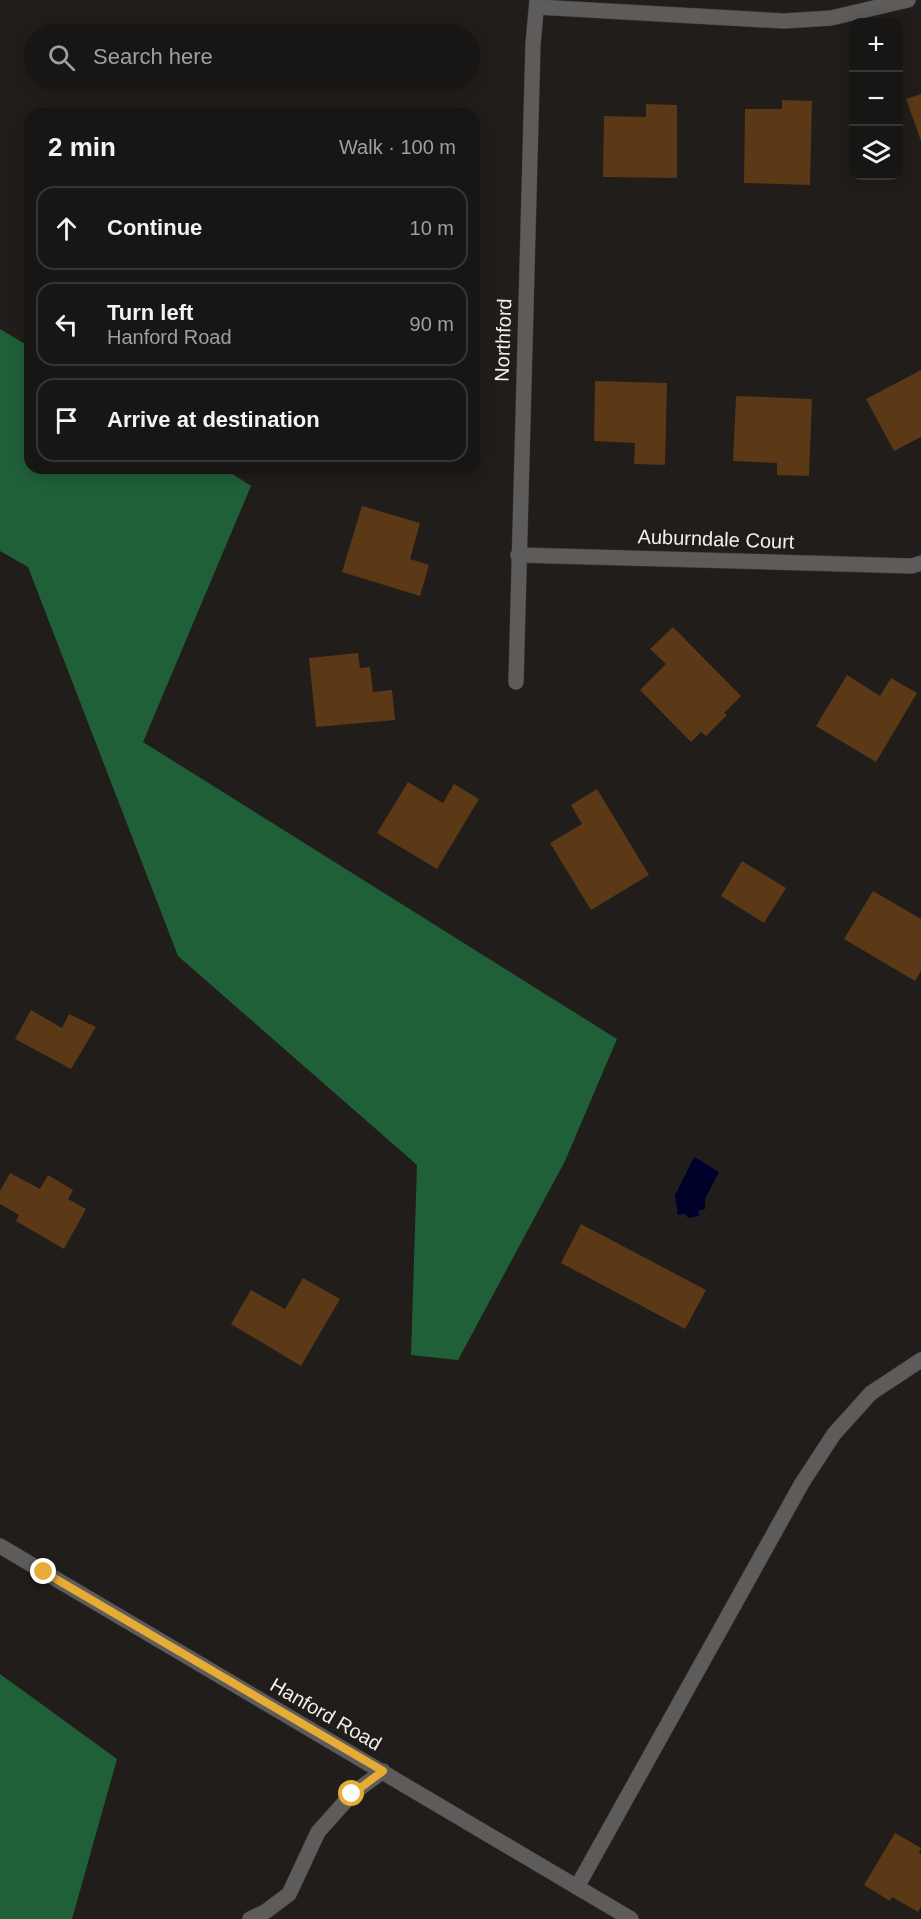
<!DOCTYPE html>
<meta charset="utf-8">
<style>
body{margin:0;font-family:Arial,sans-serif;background:#252322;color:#f1f3f6}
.controls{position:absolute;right:18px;top:18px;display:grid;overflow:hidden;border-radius:12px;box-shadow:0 3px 15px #0003}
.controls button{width:54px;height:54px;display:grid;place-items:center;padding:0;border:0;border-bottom:2px solid #363534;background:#181614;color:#f1f3f6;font:30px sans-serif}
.stop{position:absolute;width:18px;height:18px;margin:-14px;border:4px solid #e6ac36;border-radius:50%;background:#fff}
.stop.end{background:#e6ac36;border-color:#fff;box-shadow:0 2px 6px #0008}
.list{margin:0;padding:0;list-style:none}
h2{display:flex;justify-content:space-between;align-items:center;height:78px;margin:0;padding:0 24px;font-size:26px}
h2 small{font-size:20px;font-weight:400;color:#9f9fa0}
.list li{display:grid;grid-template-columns:39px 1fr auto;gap:18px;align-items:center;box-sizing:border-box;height:84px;margin:0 12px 12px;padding:0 12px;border:2px solid #363534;border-radius:18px}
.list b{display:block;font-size:22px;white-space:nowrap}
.list p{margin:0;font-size:20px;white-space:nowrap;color:#9f9fa0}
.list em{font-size:20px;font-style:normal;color:#9f9fa0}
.icon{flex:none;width:33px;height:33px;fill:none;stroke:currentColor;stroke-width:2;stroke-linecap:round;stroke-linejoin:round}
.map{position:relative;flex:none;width:921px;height:1919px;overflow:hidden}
.search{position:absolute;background:#181614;box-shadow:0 3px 15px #0003;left:24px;top:24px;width:456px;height:66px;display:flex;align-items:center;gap:15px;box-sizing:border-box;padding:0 21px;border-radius:33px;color:#9f9fa0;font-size:22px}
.panel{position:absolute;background:#181614;box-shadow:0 3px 15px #0003;left:24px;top:108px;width:456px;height:366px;border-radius:18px}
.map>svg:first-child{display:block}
</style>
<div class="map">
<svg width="921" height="1919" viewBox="0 0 921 1919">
<rect width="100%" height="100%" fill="#201d1a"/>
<!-- forest -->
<g fill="#206039">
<polygon points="0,329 30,347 30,468 223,468 251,486 143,742 617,1039 565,1161 458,1360 411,1355 417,1165 178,956 28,567 0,551"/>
<polygon points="0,1674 117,1759 72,1919 0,1919"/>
</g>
<!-- water -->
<polygon fill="#00012a" points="694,1157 719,1172 705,1199 705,1209 698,1211 699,1216 688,1218 686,1214 678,1215 675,1195"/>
<!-- building -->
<g fill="#5b3816">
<polygon points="921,94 921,141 906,99"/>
<polygon points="782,100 812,101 810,185 744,183 745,109 782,109"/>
<polygon points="646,104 677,105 677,178 603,177 604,116 646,117"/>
<polygon points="921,370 921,437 894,451 866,399"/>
<polygon points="595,381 667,383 665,465 634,464 635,443 594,441"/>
<polygon points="736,396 812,399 809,476 777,475 777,463 733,461"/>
<polygon points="362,506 420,523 410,559 429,565 420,596 342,572"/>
<polygon points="673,627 741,696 724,713 727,715 706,736 701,732 691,742 640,690 666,664 650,649"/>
<polygon points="358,653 360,668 370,667 373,692 392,690 395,720 316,727 309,658"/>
<polygon points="847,675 880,696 891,678 917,693 876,762 816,726"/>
<polygon points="408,782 443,803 454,784 479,799 437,869 377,833"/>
<polygon points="597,789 649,875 591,910 550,843 582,824 571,805"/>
<polygon points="742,861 786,888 764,923 721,896"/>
<polygon points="873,891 921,919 921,971 915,981 844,939"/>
<polygon points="31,1010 62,1028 69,1014 96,1027 71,1069 15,1039"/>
<polygon points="10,1173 40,1189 48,1175 73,1190 68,1199 86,1209 64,1249 16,1221 19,1215 0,1204 0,1191"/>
<polygon points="581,1224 706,1290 685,1329 561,1263"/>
<polygon points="303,1278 340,1299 301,1366 231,1324 251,1290 285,1309"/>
<polygon points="895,1833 921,1848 919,1853 921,1854 921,1907 918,1912 892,1897 890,1901 864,1885"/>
</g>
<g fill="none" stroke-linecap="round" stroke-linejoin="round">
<defs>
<g id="lane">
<polyline points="577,1887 802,1483 834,1434 871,1393 921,1360"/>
<polyline points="250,1919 265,1912 289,1894 318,1832 352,1794 383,1771"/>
</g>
<g id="street">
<polyline points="537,7 784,21 831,18 908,0"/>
<polyline points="518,555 912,566 921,563"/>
<polyline points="516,682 533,44 537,0"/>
<polyline points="0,1546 631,1919"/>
</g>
</defs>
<!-- lane casing -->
<use href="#lane" stroke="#3d3a37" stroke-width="16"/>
<!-- street casing -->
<use href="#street" stroke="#3d3a37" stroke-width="16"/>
<!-- lane -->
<use href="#lane" stroke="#5e5b5b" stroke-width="15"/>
<!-- street -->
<use href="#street" stroke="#5e5b5b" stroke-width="15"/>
</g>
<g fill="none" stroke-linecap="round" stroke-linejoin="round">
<!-- route -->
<polyline stroke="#e6ac36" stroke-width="8" points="44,1572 383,1771 352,1794"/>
</g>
<g text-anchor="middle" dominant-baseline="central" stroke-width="4.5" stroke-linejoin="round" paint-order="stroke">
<!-- street labels -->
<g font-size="20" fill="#f1efec" stroke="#201d1a">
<text transform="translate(503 340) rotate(-88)">Northford</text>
<text transform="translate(716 539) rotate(2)">Auburndale Court</text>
<text transform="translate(326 1714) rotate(30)">Hanford Road</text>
</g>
</g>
</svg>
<div class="controls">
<button>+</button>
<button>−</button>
<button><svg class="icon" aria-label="layers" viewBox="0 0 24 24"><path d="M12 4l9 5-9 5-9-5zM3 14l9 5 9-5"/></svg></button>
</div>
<div class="stop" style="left:352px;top:1794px"></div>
<div class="stop end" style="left:44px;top:1572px"></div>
<div class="search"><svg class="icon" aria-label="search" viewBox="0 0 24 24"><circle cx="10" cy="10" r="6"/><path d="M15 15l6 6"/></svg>Search here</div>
<section class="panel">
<h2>2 min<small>Walk · 100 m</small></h2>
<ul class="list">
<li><svg class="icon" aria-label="ahead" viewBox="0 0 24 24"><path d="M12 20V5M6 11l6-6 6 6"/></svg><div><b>Continue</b></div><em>10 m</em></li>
<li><svg class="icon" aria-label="left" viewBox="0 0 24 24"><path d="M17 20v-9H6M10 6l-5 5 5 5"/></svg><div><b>Turn left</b><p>Hanford Road</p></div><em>90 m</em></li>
<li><svg class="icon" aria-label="arrive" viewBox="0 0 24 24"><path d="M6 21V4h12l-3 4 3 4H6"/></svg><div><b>Arrive at destination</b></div></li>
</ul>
</section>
</div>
